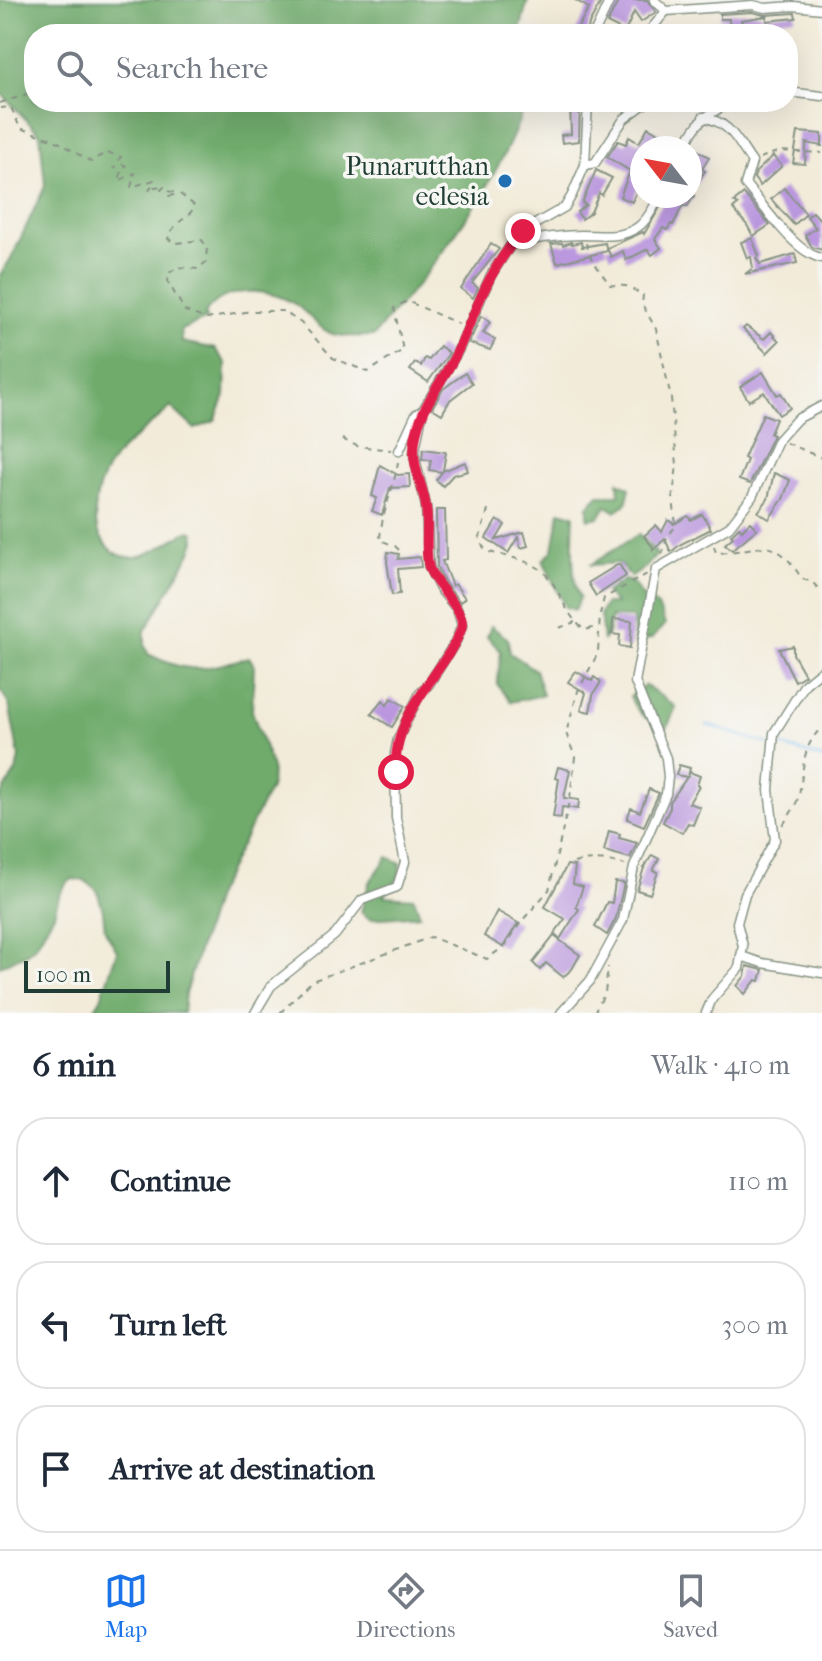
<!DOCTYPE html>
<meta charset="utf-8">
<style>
body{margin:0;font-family:"IM FELL French Canon",serif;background:#f2f2f3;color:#1f2937}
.compass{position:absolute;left:630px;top:136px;width:72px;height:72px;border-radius:50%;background:#fff;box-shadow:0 8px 32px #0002;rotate:301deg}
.scale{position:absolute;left:24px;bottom:20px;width:146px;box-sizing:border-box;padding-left:8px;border:4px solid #1f3d34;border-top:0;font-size:22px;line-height:28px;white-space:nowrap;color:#1f3d34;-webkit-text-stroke:6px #f6f6f2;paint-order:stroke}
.stop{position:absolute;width:24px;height:24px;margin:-18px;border:6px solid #e11d48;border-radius:50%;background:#fff}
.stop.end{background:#e11d48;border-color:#fff;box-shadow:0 2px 8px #0008}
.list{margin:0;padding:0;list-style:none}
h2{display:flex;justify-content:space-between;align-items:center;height:104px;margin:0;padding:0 32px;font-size:34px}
h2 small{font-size:26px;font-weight:400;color:#747a83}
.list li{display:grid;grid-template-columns:52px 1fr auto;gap:24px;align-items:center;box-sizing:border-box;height:128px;margin:0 16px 16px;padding:0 16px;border:2px solid #e0e1e3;border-radius:32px}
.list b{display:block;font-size:30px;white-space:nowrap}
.list em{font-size:26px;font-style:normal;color:#747a83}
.icon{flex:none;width:44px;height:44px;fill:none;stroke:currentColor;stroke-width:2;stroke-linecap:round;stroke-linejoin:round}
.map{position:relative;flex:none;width:822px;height:1013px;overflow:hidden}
.search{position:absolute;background:#fff;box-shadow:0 8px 32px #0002;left:24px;right:24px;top:24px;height:88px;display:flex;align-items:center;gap:20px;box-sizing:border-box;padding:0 28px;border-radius:32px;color:#747a83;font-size:30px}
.sheet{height:536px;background:#fff}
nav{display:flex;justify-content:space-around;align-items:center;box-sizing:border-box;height:112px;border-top:2px solid #e0e1e3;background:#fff;font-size:22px;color:#747a83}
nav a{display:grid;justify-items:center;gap:4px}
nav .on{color:#1a73e8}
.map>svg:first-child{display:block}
</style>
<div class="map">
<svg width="822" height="1013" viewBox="0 0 822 1013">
<rect width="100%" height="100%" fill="#f6f6f2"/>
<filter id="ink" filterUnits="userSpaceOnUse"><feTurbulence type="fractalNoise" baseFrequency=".0125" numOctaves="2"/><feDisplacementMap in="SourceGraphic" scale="16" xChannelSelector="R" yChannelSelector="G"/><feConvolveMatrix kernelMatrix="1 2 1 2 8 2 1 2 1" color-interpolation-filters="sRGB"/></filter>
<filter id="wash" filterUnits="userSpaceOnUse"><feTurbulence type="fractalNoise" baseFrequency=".006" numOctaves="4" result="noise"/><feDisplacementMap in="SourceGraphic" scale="32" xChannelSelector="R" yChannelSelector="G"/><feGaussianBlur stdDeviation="1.8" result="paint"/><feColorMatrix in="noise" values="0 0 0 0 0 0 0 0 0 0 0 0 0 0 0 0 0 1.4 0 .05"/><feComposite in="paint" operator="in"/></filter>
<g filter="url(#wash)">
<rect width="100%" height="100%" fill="#f2ebd9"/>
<!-- forest -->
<g fill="#6fab6c" stroke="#477450" stroke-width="2">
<path d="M0,0H528L519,34H34V102H525C508,163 460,229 422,279C406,299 389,316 374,336C361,336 341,338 330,333C316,326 308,313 296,305C270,287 223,285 205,314L206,319L181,330L182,342L215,349L226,363L225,396L215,421L195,429L171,407C154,423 131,438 116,456C98,479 86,516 104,542C110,552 123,559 135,557C156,554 171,538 190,531L194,533L195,541L190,554L145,631V645L148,654C192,676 203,669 249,657L254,665L252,711L272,768L271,786L215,897L185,994L183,1013H92L101,998L117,951L105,930L103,911L97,890L84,880L73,879L67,882L59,896L54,914L36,945L27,953L0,966V797L16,771L19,757L9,704L0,689V275L12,257L45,186L40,134L0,92Z"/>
<polygon points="618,482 630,488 626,504 615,511 606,506 599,517 588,519 588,506 599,495 619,495"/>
<path d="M560,511L574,515C573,533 571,583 580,597L575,610L565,607L543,560L553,550Z"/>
<polygon points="639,534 657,554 647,566 632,577 618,563 590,565"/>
<polygon points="624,580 632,582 642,596 658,606 665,624 653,638 635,643 633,618 611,617 608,634 603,640 600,614 605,604 616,604 605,593"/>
<polygon points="491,626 508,639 510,653 535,670 543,695 511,702 497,684 501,651 487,637"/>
<path d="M645,685L676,707L667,728C648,720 637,716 630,696Z"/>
<polygon points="388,857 401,863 398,879 384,896 414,898 420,915 370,919 361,912 369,883"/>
</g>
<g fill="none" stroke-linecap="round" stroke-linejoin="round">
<!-- stream -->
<g stroke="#7fbef3" stroke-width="3">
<polyline points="707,725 768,744"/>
<polyline points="782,746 822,758"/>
</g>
</g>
<g id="blocks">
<!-- building -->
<g fill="#ba97de">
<polygon points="575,0 592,0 600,4 589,24 587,34 574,34 589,8"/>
<polygon points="619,0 647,0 656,12 641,22 634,12 625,32 607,23"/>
<polygon points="752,12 765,15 795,13 796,18 767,21 767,16 741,20 745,34 730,34 729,19 720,19 720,14"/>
<polygon points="570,102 580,102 579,141 562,143 561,135 571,134"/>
<polygon points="648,127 669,139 671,135 679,139 674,148 642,148 642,187 639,185 632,202 620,197 630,171 607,157 618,141 626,144 629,137 639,143"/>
<polygon points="798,132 822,134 822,146 806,143 805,164 793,163"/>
<polygon points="697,150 709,157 702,169 705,171 690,193 690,162"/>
<polygon points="773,156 782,166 760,186 754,178 756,172"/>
<polygon points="596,170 612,178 602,195 599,193 591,212 582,219 577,212 586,205 582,203"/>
<polygon points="784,188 806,214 794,225 771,199"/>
<polygon points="744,194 770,225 753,236 747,225 733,209 738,205 734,202"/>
<polygon points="667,196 694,196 687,207 683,205 673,225 671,224 667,230 663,228 655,239 661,248 652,255 648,249 626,260 623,251 611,257 607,248 643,232 644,234"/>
<polygon points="813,212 822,222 822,250 812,247 805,235 816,228 807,217"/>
<polygon points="752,238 759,256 756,258 760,264 795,254 797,263 745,274 753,268 751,257 747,258 741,242"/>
<polygon points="571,242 572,244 581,242 582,247 605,243 607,251 557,263 551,244 562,243 563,245"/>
<polygon points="491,244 499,249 472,283 478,288 473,298 461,289"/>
<polygon points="481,316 490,322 483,333 495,340 490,350 469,343"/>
<polygon points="746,326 764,339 771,332 779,341 767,353 743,329"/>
<polygon points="440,346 449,353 428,382 410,370 415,363 421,366 425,358 429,360"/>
<polygon points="763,372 777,395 781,393 790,408 779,415 764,392 749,401 740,387"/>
<polygon points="465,373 472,383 450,400 442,414 432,408 443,389"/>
<polygon points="763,414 776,419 770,434 773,435 750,484 739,480 747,460 744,458"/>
<polygon points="423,449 446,452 443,471 465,462 468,471 453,475 443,486 436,480 442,472 429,470 431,460 422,459"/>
<polygon points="380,465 398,475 409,474 410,487 390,488 382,515 372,511 377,498 372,496"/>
<polygon points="774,473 790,480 783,499 769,519 758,512 768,499"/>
<polygon points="436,510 445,510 446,560 442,561 452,586 455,584 465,598 460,602 446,585 437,567"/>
<polygon points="702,514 711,529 681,544 671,552 665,539 653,550 653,547 644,536 656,525 662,532 668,520 674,524 688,516 691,520"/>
<polygon points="497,520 505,525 496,540 524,532 528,546 521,548 518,537 508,553 486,538"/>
<polygon points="750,522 757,529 732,550 725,544 733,537 731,535 739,527 742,530"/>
<polygon points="388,552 399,554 398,559 420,557 421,567 398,569 400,594 392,595 387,562"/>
<polygon points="619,564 626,576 596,596 588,583"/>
<polygon points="613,619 632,621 630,648 619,646 620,635 612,634"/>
<polygon points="793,646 793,654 805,675 795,681 779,649"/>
<polygon points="576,671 592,681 594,677 601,682 593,695 590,712 581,710 586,693 568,682"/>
<polygon points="391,698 405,706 392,727 371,714 383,700 387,705"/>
<polygon points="679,765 690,768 688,777 690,772 700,776 697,785 699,786 689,803 700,807 693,825 688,823 682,833 663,822 670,808 670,802 687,777 676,775"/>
<polygon points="558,767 570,770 564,798 579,800 578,809 562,807 561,818 553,817 559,779 555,778"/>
<polygon points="649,789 659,793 644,826 627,819 631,808 640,812"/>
<polygon points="609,831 620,834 619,838 637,843 630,858 604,851"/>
<polygon points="652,855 659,859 653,871 658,872 650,894 637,890 644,868"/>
<polygon points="567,865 575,866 573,884 583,887 576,907 579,909 560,939 554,934 565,919 545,907"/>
<polygon points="615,882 624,883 616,918 607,935 595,927 607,902 612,903"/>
<polygon points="497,911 518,923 503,947 484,936"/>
<polygon points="554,936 580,955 572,969 563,977 546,963 540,970 533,963"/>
<polygon points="747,966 763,970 760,981 756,980 745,994 737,986 745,976"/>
</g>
</g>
</g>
<g filter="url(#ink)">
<use href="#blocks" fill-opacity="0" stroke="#889486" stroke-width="2"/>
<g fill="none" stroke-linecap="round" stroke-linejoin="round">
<defs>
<g id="street">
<polyline points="654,0 666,11 753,5 765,8 794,6 822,9"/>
<polyline points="594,34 610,0"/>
<polyline points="647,34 666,11"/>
<polyline points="788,92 822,96"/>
<path d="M703,117C732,123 736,140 752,162L745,184C764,205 795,254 822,258"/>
<path d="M684,148C697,120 705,116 731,102"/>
<polyline points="585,165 595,163 624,119 647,102"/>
<path d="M512,243C535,239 559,235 582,235C601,235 621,239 638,227C648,220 654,206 660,196"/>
<polyline points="399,451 416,414 423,410"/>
<polyline points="741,956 762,963 822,973"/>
<polyline points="255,1013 271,986 335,935 362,900 397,887 405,862 396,818 395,753 398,739 420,693 429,684 456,641 462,625 457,609 440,589 429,567 426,506 414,454 423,410 459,349 491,275 512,243 523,231 565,207 572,195 585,165 588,102"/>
<polyline points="561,1013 590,981 623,920 634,867 666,794 668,777 666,758 635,682 656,569 729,527 752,497 778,440 797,419 822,406"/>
<polyline points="706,1013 712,999 739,968 743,946 737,923 745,894 775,840 769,790 774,733 805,684 822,670"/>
</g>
</defs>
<!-- street casing -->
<use href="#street" stroke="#889486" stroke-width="11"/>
<!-- path -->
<g stroke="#889486" stroke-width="2" stroke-dasharray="6 6" stroke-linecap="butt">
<polyline points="50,27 51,34"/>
<polyline points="0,103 25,95 34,85"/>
<path d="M0,108L11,107L20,128L55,140L91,162C102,154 108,150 121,157L114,168L122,164L126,166L122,170L119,181L135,173L131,187L154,180L149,191L154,187L165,186L161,190L173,192L168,196L180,194L195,206C186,222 174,220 168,239L177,243L202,240L207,247L206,262L198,269L178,267L169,273L168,282L185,311L206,319L251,311H283L301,323L333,358L368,372L403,350L394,308L407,301L459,324"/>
<polyline points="760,158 780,151 822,153"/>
<polyline points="586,243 591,258 610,285 626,286 643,295 642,304 656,329 671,398 677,465 673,497 676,526 667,537 662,554"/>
<polyline points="342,439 357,446 391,450"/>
<polyline points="786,443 822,458"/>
<path d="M398,462C394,489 381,513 380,540L395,546L403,554"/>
<path d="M488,510L479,540L486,551C503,556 526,559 540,569C560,584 563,615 585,630L597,627"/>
<path d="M714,546L716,553C763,551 772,531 802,579L812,582L822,592"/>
<polyline points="559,628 575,622"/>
<path d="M783,825C788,817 794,809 797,801C806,772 798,751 822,727"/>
<path d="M574,863C590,858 609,860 625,865"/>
<polyline points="280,1013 312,981 431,937 487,959 506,945 521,922 549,890 570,798 575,757 566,733 578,691 598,653 600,614 604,598 647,574"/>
<polyline points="594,1013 605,993 608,967"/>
</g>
<!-- street -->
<use href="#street" stroke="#fff" stroke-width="8"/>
</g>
</g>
<g fill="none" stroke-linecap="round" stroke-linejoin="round" filter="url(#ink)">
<!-- route -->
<path stroke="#e11d48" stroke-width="10" d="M396,772C392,725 425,691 449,653C453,645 461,635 462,625C463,608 435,586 429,568C424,549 429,526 426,507C424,489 414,471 414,453C414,411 443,384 459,348C477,307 491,265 523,231"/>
</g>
<!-- markers -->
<circle fill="#1f6fb2" stroke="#f6f6f2" stroke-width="3" cx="505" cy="181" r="8"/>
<g text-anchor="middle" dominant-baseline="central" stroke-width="7" stroke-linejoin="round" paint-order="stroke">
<!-- poi labels -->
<g font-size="26" fill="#1f3d34" stroke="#f6f6f2" text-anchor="end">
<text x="489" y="166">Punarutthan<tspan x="489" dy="30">eclesia</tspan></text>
</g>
</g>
</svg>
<svg class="compass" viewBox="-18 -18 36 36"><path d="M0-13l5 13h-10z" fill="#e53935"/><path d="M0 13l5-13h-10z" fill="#747a83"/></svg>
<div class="scale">100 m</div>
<div class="stop" style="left:396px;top:772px"></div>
<div class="stop end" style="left:523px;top:231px"></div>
<div class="search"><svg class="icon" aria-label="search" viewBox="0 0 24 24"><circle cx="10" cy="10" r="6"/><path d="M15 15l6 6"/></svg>Search here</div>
</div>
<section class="sheet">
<h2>6 min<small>Walk · 410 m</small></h2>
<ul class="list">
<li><svg class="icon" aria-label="ahead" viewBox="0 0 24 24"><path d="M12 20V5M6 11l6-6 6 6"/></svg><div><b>Continue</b></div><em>110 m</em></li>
<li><svg class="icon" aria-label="left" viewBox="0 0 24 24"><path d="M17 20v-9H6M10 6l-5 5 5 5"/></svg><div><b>Turn left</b></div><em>300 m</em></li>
<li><svg class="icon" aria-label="arrive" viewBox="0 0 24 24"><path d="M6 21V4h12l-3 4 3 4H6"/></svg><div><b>Arrive at destination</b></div></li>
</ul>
</section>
<nav>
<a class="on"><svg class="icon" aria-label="map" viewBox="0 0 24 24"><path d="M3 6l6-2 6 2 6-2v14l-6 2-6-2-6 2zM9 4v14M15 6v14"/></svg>Map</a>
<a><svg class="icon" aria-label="directions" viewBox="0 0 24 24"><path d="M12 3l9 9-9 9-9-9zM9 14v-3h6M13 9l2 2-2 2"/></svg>Directions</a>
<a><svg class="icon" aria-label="saved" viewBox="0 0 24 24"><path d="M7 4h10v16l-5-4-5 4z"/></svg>Saved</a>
</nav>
